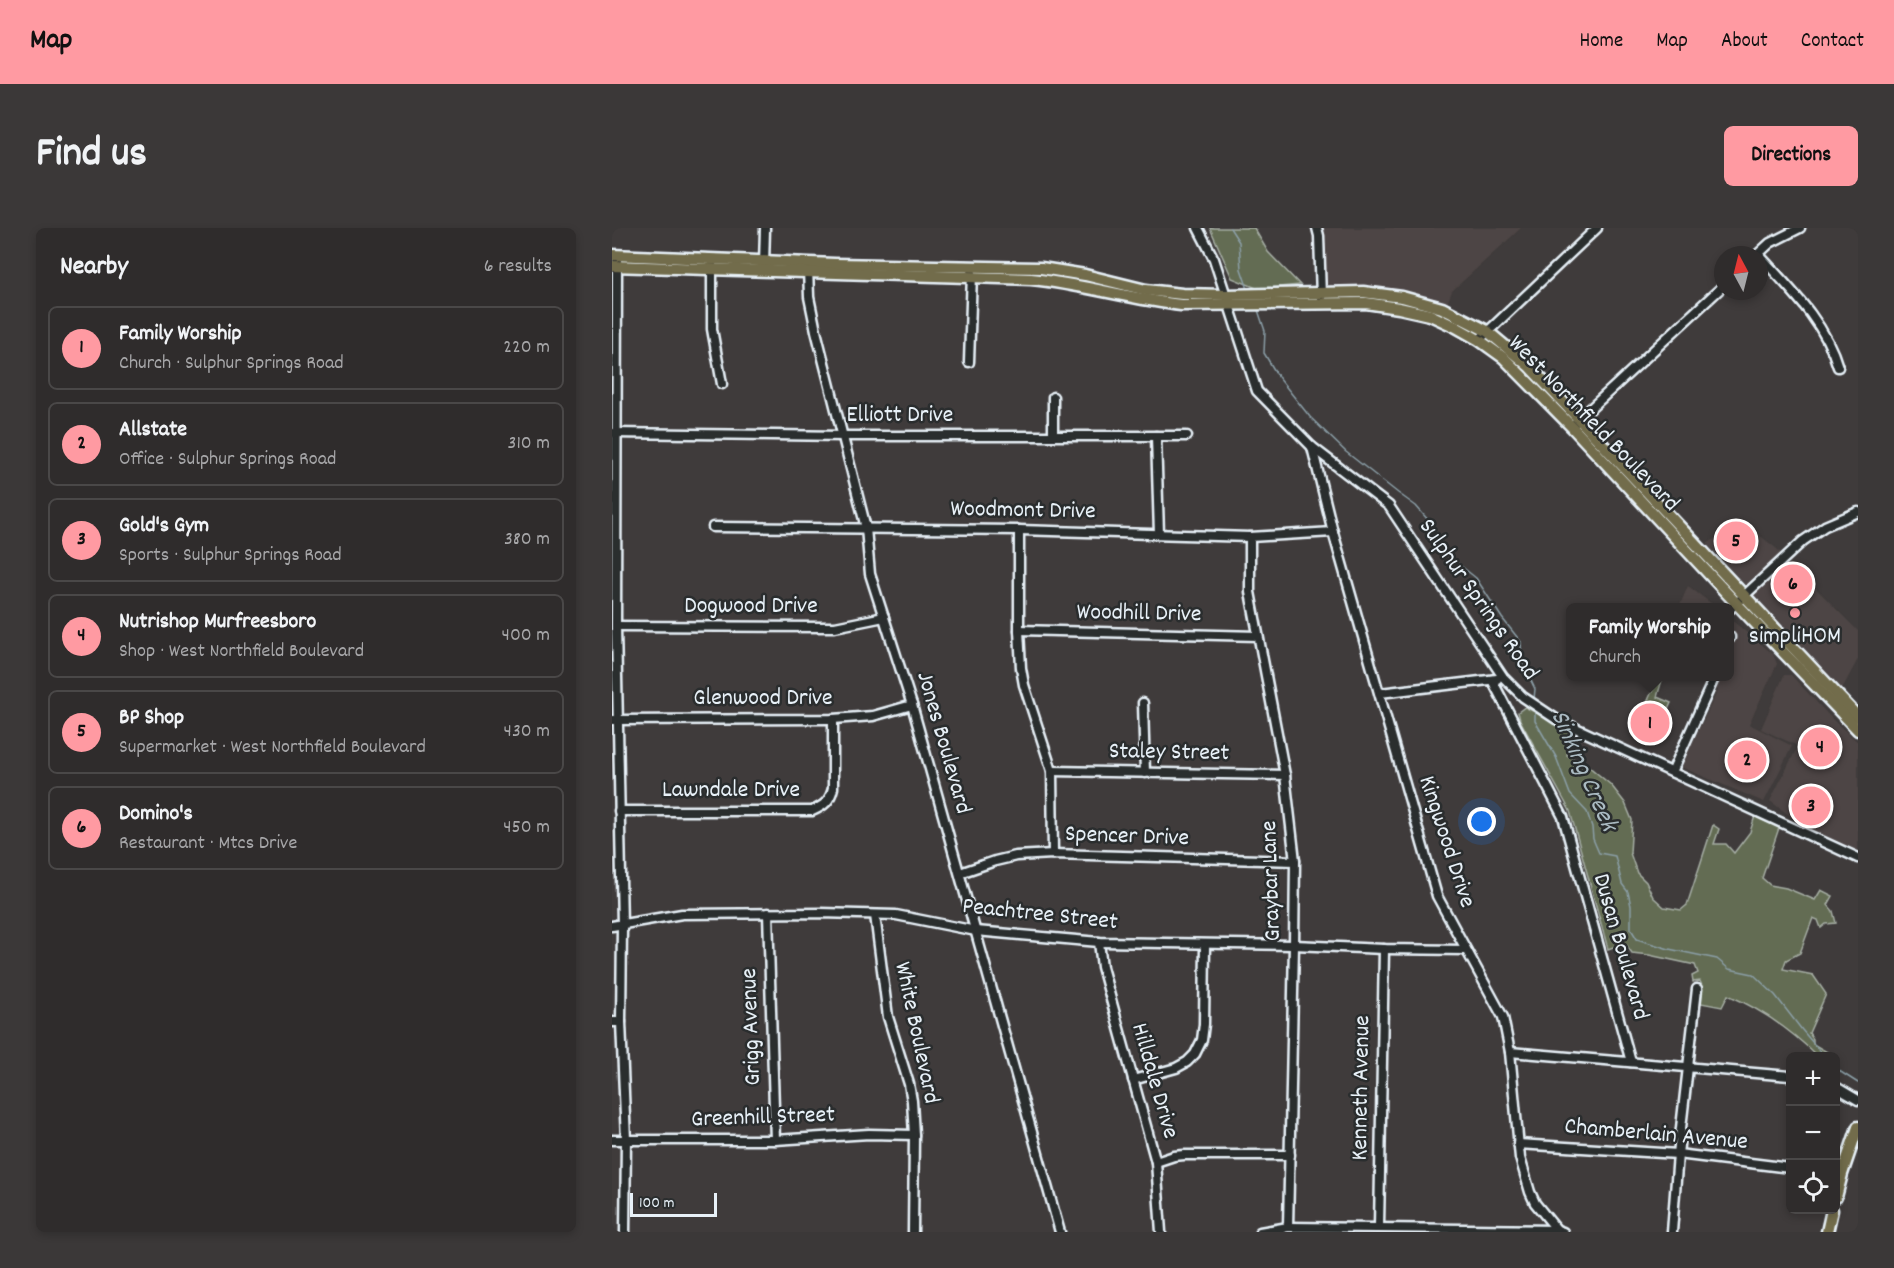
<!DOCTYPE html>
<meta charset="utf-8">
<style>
body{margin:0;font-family:Dekko,sans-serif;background:#3b3838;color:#f1f3f6}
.controls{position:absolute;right:18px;bottom:18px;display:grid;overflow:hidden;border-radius:9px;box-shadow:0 3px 9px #0003}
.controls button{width:54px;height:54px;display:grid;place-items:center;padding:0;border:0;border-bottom:2px solid #4a4848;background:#2f2c2c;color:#f1f3f6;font:30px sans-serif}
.compass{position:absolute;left:1102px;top:18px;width:54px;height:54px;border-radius:50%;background:#2f2c2c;box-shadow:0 3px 9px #0003;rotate:353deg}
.scale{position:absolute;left:18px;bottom:15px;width:87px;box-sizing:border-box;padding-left:6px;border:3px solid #e8f1f8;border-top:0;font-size:16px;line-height:21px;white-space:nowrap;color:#e8f1f8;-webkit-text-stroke:4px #2a2d2e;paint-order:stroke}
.you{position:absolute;left:870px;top:594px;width:21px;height:21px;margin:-15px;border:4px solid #fff;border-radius:50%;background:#1a73e8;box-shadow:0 0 0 9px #1a73e833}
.badge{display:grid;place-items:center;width:39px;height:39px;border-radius:50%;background:#ff9aa2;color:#111;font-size:20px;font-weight:700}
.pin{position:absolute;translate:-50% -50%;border:3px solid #fff;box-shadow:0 2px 6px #0006}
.popup{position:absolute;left:954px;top:375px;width:168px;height:78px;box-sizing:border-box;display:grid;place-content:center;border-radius:9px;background:#2f2c2c;filter:drop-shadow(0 2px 4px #0005);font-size:20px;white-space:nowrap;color:#a7a7a9}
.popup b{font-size:22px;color:#f1f3f6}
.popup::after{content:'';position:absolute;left:50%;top:100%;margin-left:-12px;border:12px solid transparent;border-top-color:#2f2c2c}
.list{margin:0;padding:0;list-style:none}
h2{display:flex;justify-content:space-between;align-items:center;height:78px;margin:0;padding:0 24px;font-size:26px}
h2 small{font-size:20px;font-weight:400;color:#a7a7a9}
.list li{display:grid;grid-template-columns:39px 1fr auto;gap:18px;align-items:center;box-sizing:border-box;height:84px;margin:0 12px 12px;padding:0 12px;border:2px solid #4a4848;border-radius:9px}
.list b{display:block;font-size:22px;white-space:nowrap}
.list p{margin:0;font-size:20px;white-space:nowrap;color:#a7a7a9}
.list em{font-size:20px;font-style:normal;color:#a7a7a9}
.icon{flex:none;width:33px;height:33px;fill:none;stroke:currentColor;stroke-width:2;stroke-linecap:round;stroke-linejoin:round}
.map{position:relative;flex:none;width:1246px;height:1004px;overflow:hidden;border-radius:9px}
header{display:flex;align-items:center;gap:36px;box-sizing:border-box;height:84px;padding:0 30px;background:#ff9aa2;color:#111}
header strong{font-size:28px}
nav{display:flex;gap:33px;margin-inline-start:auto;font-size:21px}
.intro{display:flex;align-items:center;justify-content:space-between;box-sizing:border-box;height:144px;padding:0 36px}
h1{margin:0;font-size:42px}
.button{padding:15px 27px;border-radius:9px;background:#ff9aa2;color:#111;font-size:21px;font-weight:700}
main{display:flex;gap:36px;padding:0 36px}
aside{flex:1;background:#2f2c2c;border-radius:9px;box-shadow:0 3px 9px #0003}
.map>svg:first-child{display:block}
</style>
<header>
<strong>Map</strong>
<nav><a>Home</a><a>Map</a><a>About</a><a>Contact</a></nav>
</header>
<div class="intro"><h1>Find us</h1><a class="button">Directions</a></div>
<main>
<aside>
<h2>Nearby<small>6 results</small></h2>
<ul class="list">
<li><span class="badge">1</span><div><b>Family Worship</b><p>Church · Sulphur Springs Road</p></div><em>220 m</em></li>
<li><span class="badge">2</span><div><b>Allstate</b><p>Office · Sulphur Springs Road</p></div><em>310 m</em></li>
<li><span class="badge">3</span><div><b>Gold's Gym</b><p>Sports · Sulphur Springs Road</p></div><em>380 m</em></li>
<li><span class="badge">4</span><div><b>Nutrishop Murfreesboro</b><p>Shop · West Northfield Boulevard</p></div><em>400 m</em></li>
<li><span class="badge">5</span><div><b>BP Shop</b><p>Supermarket · West Northfield Boulevard</p></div><em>430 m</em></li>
<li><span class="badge">6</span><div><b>Domino's</b><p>Restaurant · Mtcs Drive</p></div><em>450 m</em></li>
</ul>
</aside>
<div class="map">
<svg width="1246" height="1004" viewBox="0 0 1246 1004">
<rect width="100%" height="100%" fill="#3f3b3b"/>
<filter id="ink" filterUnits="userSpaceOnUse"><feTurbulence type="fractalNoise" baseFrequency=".0167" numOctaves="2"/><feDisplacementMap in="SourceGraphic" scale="12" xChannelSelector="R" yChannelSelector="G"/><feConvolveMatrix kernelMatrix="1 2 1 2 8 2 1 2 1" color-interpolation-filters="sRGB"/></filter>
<g filter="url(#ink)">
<!-- built -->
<g fill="#4d4544">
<polygon points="710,0 909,0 840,63 835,76 783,62 717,58 714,55"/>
<polygon points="1129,293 1165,321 1246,403 1246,431 1230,461 1095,316"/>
<polygon points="1076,358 1104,379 1067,379"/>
<polygon points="1118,391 1161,426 1165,436 1137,496 1180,518 1152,574 1069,539 1106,462 1091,452 1083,449 1118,448"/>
<polygon points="1172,447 1179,447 1224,495 1246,514 1246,623 1195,600 1158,573 1186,518 1149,501"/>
</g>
<!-- green -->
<g fill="#636c52" stroke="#a6aea5" stroke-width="1.5">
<polygon points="598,0 642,0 656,24 688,57 647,61 620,50"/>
<polygon points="1046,450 1050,452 1045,469 1059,475 1054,486 1033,479"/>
<path d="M913,479L961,504L955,527L976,538L999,557L1013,575L1020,592L1018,625L1025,645L1034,654L1041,669L1052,679L1069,682L1075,677L1101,597L1107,601L1102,616H1114L1122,625L1138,604L1143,588L1167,600L1150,650L1158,657L1174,660L1203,672L1209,662L1221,668L1216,677L1221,683L1224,695L1214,696L1209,700L1206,692L1201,690L1188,725L1174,732L1171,741L1201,747L1214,766L1197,805L1201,811V816L1217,825L1216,828H1205C1180,803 1148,781 1116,767L1110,779L1089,775L1090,758L1088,753L1081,754L1080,748L1086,745L1083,737L1037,727L1020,725L1015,718L1007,717L996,721L958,583L908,492L906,484Z"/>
</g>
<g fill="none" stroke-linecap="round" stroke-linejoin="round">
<!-- stream -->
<g stroke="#8b9fa8" stroke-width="1.5">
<polyline points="618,0 627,14 629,41 636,61"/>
<polyline points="646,82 653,103 652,125 667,150 698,189 734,224 786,265 804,278 817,293 835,327 864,350 890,390 909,414 910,434 923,461 922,471"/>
<polyline points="923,482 923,493 944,529 958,566 975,584 980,599 981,611 987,625 1003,628 1010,656 1016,664 1019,678 1019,701 1025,711 1057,721 1105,731 1117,741 1141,746 1163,767 1190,802 1212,828"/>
<polyline points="1224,841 1246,855"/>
</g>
<defs>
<g id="minor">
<polyline points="586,0 602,31 645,163 700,219 777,278 891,449 911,469 944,491 1246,630"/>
<polyline points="705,0 707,8 709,69"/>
<polyline points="1145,27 1158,15 1188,0"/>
<path d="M1147,27C1178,61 1213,94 1226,139"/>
<polyline points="5,33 4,398 10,698 9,794 14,912 13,1004"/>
<polyline points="100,35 100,101 110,156"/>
<polyline points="152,37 153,0"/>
<polyline points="196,40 197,69 204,103 254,300 258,346 300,477 448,1004"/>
<polyline points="867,112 985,0"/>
<polyline points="357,134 360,45"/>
<polyline points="964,194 1111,58"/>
<polyline points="0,205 232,208 575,208"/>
<polyline points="441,208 441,169"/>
<polyline points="544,208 547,306"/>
<polyline points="700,219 721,304 825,668 891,789 898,824 908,930 918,964 923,975 945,1002 951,1004"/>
<polyline points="101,299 407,302 638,309 721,304"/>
<polyline points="407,302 407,402 409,440 412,457 440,543 441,626"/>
<polyline points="638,309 638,364 673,547 683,633 682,717 676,999"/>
<polyline points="1118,381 1191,313 1213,298 1246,284"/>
<polyline points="4,398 223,399 272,389"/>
<polyline points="407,402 646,408"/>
<polyline points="1118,409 1118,410"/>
<polyline points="880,452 951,589 1019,834"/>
<polyline points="768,465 885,451"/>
<polyline points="531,475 533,545"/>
<polyline points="0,492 221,491 261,488 300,477"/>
<polyline points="440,543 673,547"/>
<polyline points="1060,544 1103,448"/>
<path d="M7,583H200C212,578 218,573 221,560V491"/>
<polyline points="348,645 383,633 404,628 441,626 683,633"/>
<polyline points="156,685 163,912"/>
<polyline points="263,687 276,789 297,856 300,873 302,907 301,1004"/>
<polyline points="0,698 70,686 209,685 284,687 364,703 487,714 682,717 772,721 854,722"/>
<polyline points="487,714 490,739 544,934 549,1004"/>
<polyline points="0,794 9,794"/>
<polyline points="898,824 1178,848"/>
<polyline points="521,852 564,840 575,834 583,826 590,812 592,796 593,717"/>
<polyline points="1224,859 1246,872"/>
<polyline points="0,912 163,912 257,906 302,907"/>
<polyline points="906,916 1066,926 1178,940"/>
<polyline points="544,934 562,928 572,927 678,927"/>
<polyline points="767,999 772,721"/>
<polyline points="648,1004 676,999 945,1002"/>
<polyline points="1060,1004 1066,926 1085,761"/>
</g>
<g id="major">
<polyline points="0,27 223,36 429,40 473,47 534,62 570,66 614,67 751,64 790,69 830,80 875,103 918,139 1246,489"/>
<path d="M0,38L419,51C470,56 518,71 569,77L754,75L787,80L818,87L844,99L867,112L892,130L960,199L1123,374L1246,502"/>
<polyline points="1224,969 1230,946 1246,899"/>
<polyline points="1215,1004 1220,982"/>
</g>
</defs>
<!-- minor casing -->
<use href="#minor" stroke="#e8f1f8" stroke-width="13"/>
<!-- major casing -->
<use href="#major" stroke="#e8f1f8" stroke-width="15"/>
<!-- minor -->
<use href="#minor" stroke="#2a2d2e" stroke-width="8"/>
<!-- major -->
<use href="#major" stroke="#726c4b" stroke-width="10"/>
</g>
</g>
<!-- markers -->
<circle fill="#ff9aa2" stroke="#2a2d2e" stroke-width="2" cx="1183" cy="385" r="6"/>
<g text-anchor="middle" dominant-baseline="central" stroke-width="5" stroke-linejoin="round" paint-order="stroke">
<!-- street labels -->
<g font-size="24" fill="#e8f1f8" stroke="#2a2d2e">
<text x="288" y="188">Elliott Drive</text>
<text transform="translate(981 196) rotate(46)">West Northfield Boulevard</text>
<text transform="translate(411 283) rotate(1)">Woodmont Drive</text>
<text transform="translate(866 372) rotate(55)">Sulphur Springs Road</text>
<text x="139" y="379">Dogwood Drive</text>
<text transform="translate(527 386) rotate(1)">Woodhill Drive</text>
<text x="151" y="471">Glenwood Drive</text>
<text transform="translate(331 515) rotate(74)">Jones Boulevard</text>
<text transform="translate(557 525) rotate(1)">Staley Street</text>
<text x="119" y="563">Lawndale Drive</text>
<text transform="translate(515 609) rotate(2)">Spencer Drive</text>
<text transform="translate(834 614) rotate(72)">Kingwood Drive</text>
<text transform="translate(660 653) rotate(-92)">Graybar Lane</text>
<text transform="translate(428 687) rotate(6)">Peachtree Street</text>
<text transform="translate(1008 719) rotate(74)">Dusan Boulevard</text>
<text transform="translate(140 799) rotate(-92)">Grigg Avenue</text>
<text transform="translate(304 805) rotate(78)">White Boulevard</text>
<text transform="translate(542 853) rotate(74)">Hilldale Drive</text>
<text transform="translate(750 860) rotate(-89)">Kenneth Avenue</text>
<text transform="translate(151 890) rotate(-2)">Greenhill Street</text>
<text transform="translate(1044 907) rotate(5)">Chamberlain Avenue</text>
</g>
<!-- poi labels -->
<g font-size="24" fill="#e8f1f8" stroke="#2a2d2e">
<text x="1183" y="409">simpliHOM</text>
</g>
<!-- water labels -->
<g font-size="26" font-style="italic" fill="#aabac2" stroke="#2a2d2e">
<text transform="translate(971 543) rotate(66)">Sinking Creek</text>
</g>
</g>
</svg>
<div class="controls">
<button>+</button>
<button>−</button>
<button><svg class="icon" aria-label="locate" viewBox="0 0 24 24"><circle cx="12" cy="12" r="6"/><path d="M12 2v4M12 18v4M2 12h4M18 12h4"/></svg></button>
</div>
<svg class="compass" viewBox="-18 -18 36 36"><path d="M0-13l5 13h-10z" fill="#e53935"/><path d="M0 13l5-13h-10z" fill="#a7a7a9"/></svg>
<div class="scale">100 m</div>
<div class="you"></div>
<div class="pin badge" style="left:1038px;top:495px">1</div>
<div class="popup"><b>Family Worship</b>Church</div>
<div class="pin badge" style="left:1135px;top:532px">2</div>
<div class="pin badge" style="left:1199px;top:578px">3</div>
<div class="pin badge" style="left:1208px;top:519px">4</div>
<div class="pin badge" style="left:1124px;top:313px">5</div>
<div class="pin badge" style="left:1181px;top:356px">6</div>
</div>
</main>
